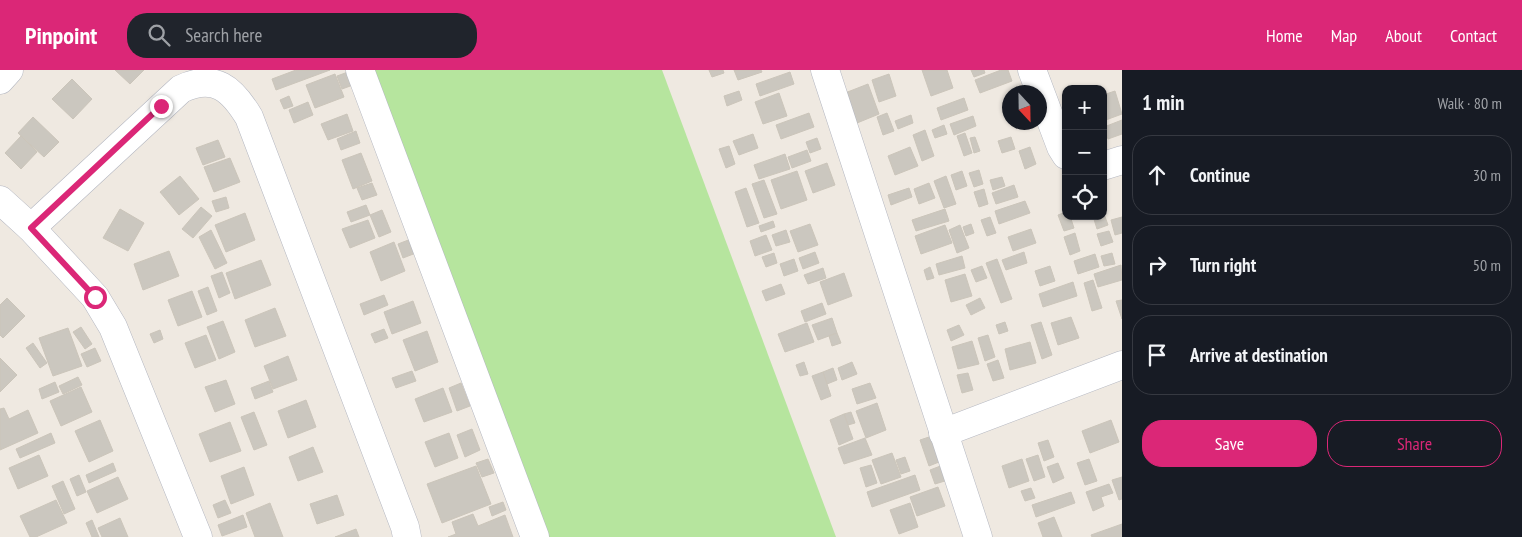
<!DOCTYPE html>
<meta charset="utf-8">
<style>
body{margin:0;font-family:"PT Sans Narrow",sans-serif;background:#20242c;color:#f1f3f6}
.controls{position:absolute;right:15px;top:15px;display:grid;overflow:hidden;border-radius:10px;box-shadow:0 1px 4px #0004}
.controls button{width:45px;height:45px;display:grid;place-items:center;padding:0;border:0;border-bottom:1px solid #363941;background:#171b24;color:#f1f3f6;font:25px sans-serif}
.compass{position:absolute;left:1002px;top:15px;width:45px;height:45px;border-radius:50%;background:#171b24;box-shadow:0 1px 4px #0004;rotate:158deg}
.stop{position:absolute;width:15px;height:15px;margin:-11px;border:4px solid #db2777;border-radius:50%;background:#fff}
.stop.end{background:#db2777;border-color:#fff;box-shadow:0 1px 5px #0008}
.list{margin:0;padding:0;list-style:none}
h2{display:flex;justify-content:space-between;align-items:center;height:65px;margin:0;padding:0 20px;font-size:21px}
h2 small{font-size:16px;font-weight:400;color:#9ea1a6}
.list li{display:grid;grid-template-columns:32px 1fr auto;gap:15px;align-items:center;box-sizing:border-box;height:80px;margin:0 10px 10px;padding:0 10px;border:1px solid #363941;border-radius:20px}
.list b{display:block;font-size:19px;white-space:nowrap}
.list em{font-size:16px;font-style:normal;color:#9ea1a6}
.actions{display:flex;gap:10px;padding:15px 20px}
.actions a{flex:1;padding:11px 0;border:1px solid #db2777;border-radius:20px;text-align:center;font-size:18px;color:#db2777}
.actions .main{background:#db2777;color:#fff}
.icon{flex:none;width:28px;height:28px;fill:none;stroke:currentColor;stroke-width:2;stroke-linecap:round;stroke-linejoin:round}
.map{position:relative;flex:none;width:1122px;height:467px;overflow:hidden}
header{display:flex;align-items:center;gap:30px;box-sizing:border-box;height:70px;padding:0 25px;background:#db2777;color:#fff}
header strong{font-size:24px}
nav{display:flex;gap:28px;margin-inline-start:auto;font-size:18px}
.search{width:350px;height:45px;background:#20242c;display:flex;align-items:center;gap:12px;box-sizing:border-box;padding:0 18px;border-radius:20px;color:#9ea1a6;font-size:19px}
main{display:flex}
aside{flex:1;background:#171b24}
.map>svg:first-child{display:block}
</style>
<header>
<strong>Pinpoint</strong>
<div class="search"><svg class="icon" aria-label="search" viewBox="0 0 24 24"><circle cx="10" cy="10" r="6"/><path d="M15 15l6 6"/></svg>Search here</div>
<nav><a>Home</a><a>Map</a><a>About</a><a>Contact</a></nav>
</header>
<main>
<div class="map">
<svg width="1122" height="467" viewBox="0 0 1122 467">
<rect width="100%" height="100%" fill="#efe9e1"/>
<!-- green -->
<polygon fill="#b6e59e" points="363,0 662,0 836,467 544,467"/>
<!-- building -->
<g fill="#cbc7bf" stroke="#cbc5ba">
<polygon points="115,0 144,0 130,14"/>
<polygon points="296,0 330,0 276,20 272,9"/>
<polygon points="709,0 723,0 724,3 712,7"/>
<polygon points="734,0 761,0 762,2 738,10"/>
<polygon points="922,0 947,0 953,18 931,26"/>
<polygon points="971,0 984,0 985,3 974,7"/>
<polygon points="1001,0 1008,0 1012,11 980,23 975,10"/>
<polygon points="348,2 353,15 342,19 337,6"/>
<polygon points="790,2 794,14 760,26 756,14"/>
<polygon points="335,4 344,27 315,38 306,15"/>
<polygon points="889,4 896,26 879,32 872,10"/>
<polygon points="72,9 92,29 73,49 52,29"/>
<polygon points="868,14 879,44 857,53 845,23"/>
<polygon points="739,21 742,30 727,36 724,26"/>
<polygon points="1115,21 1122,44 1103,51 1103,25"/>
<polygon points="779,23 787,46 763,54 755,32"/>
<polygon points="289,26 293,36 284,39 280,30"/>
<polygon points="964,28 968,40 941,50 937,38"/>
<polygon points="308,32 313,45 294,53 289,40"/>
<polygon points="809,43 814,57 781,69 776,55"/>
<polygon points="887,43 894,61 883,65 877,47"/>
<polygon points="347,44 353,61 328,70 321,54"/>
<polygon points="911,45 913,53 898,59 895,51"/>
<polygon points="973,46 976,56 954,65 950,54"/>
<polygon points="33,47 59,72 44,87 18,63"/>
<polygon points="1122,50 1122,64 1108,69 1104,57"/>
<polygon points="944,55 947,64 935,68 932,60"/>
<polygon points="925,60 934,86 922,91 913,65"/>
<polygon points="356,61 360,73 341,80 337,69"/>
<polygon points="965,63 972,83 964,86 957,66"/>
<polygon points="753,64 758,78 739,85 733,71"/>
<polygon points="21,66 37,82 21,99 5,83"/>
<polygon points="975,67 980,81 974,83 970,68"/>
<polygon points="1011,67 1015,79 1002,83 998,71"/>
<polygon points="817,68 821,79 810,83 806,72"/>
<polygon points="218,70 225,87 203,95 196,78"/>
<polygon points="729,76 735,94 726,98 719,79"/>
<polygon points="910,77 918,96 895,105 888,86"/>
<polygon points="1030,77 1036,94 1025,99 1019,81"/>
<polygon points="807,80 811,91 792,98 788,87"/>
<polygon points="361,83 372,111 353,119 342,90"/>
<polygon points="785,84 790,99 759,109 754,95"/>
<polygon points="230,88 240,112 214,122 204,97"/>
<polygon points="827,93 835,115 813,123 805,101"/>
<polygon points="979,100 983,114 974,117 969,103"/>
<polygon points="797,101 807,130 781,139 771,110"/>
<polygon points="962,101 967,116 956,120 951,105"/>
<polygon points="180,106 199,129 179,145 160,122"/>
<polygon points="946,106 956,134 944,138 934,111"/>
<polygon points="1002,107 1005,116 993,120 990,110"/>
<polygon points="764,110 777,144 764,148 752,114"/>
<polygon points="372,113 377,125 362,130 357,118"/>
<polygon points="929,113 935,128 919,134 914,119"/>
<polygon points="1014,115 1018,127 996,134 992,123"/>
<polygon points="746,118 759,153 747,157 735,122"/>
<polygon points="909,118 912,127 891,135 888,125"/>
<polygon points="984,119 988,134 979,137 974,122"/>
<polygon points="226,127 229,138 216,142 212,131"/>
<polygon points="1025,131 1030,143 999,154 995,141"/>
<polygon points="366,135 370,145 351,152 347,142"/>
<polygon points="201,137 212,146 193,168 182,159"/>
<polygon points="120,139 144,153 128,181 103,168"/>
<polygon points="945,139 949,151 916,161 912,150"/>
<polygon points="382,140 391,162 379,167 370,145"/>
<polygon points="1103,141 1108,155 1097,159 1093,146 1103,146"/>
<polygon points="1066,142 1066,146 1070,146 1074,158 1064,161 1058,145"/>
<polygon points="245,143 255,170 226,182 215,155"/>
<polygon points="990,147 996,163 987,166 981,150"/>
<polygon points="1122,147 1122,163 1115,165 1111,150"/>
<polygon points="368,150 375,168 350,178 342,159"/>
<polygon points="773,151 775,157 761,162 759,156"/>
<polygon points="810,154 818,175 798,182 790,161"/>
<polygon points="971,154 974,163 966,166 963,157"/>
<polygon points="945,155 952,173 921,184 915,166"/>
<polygon points="960,155 969,178 957,183 949,160"/>
<polygon points="1031,159 1036,173 1013,181 1008,167"/>
<polygon points="211,160 227,193 215,199 199,167"/>
<polygon points="786,160 790,172 776,176 772,165"/>
<polygon points="1109,161 1113,172 1101,176 1097,164"/>
<polygon points="1075,163 1080,181 1070,185 1064,167"/>
<polygon points="766,165 772,180 755,186 750,171"/>
<polygon points="411,169 416,183 403,188 398,174"/>
<polygon points="394,172 405,201 381,211 370,182"/>
<polygon points="169,181 179,206 143,220 134,194"/>
<polygon points="815,182 819,193 803,199 799,188"/>
<polygon points="1024,182 1027,193 1006,200 1002,190"/>
<polygon points="774,183 777,193 766,197 762,187"/>
<polygon points="1112,183 1115,194 1104,196 1101,186"/>
<polygon points="1095,184 1099,197 1078,204 1074,191"/>
<polygon points="962,186 965,198 939,205 936,194"/>
<polygon points="794,189 798,201 784,206 780,194"/>
<polygon points="997,189 1012,229 1001,233 986,193"/>
<polygon points="261,190 271,215 235,229 226,203"/>
<polygon points="1121,195 1122,210 1098,217 1094,204"/>
<polygon points="982,196 987,208 976,212 971,200"/>
<polygon points="1050,196 1055,211 1040,216 1035,201"/>
<polygon points="930,197 934,208 927,210 924,200"/>
<polygon points="823,198 826,208 808,214 804,205"/>
<polygon points="222,202 230,223 219,228 211,206"/>
<polygon points="844,203 852,226 828,235 820,212"/>
<polygon points="965,204 972,226 951,232 945,210"/>
<polygon points="1093,210 1102,238 1092,241 1084,213"/>
<polygon points="1073,212 1077,226 1043,237 1039,224"/>
<polygon points="781,214 785,224 766,231 762,221"/>
<polygon points="208,217 217,241 207,245 198,221"/>
<polygon points="192,221 202,247 178,256 168,230"/>
<polygon points="384,225 388,235 364,245 360,234"/>
<polygon points="7,228 25,246 3,268 0,265 0,235"/>
<polygon points="980,228 985,238 971,245 966,235"/>
<polygon points="1122,230 1122,249 1116,231"/>
<polygon points="413,231 421,253 392,264 384,242"/>
<polygon points="822,233 826,244 805,252 801,241"/>
<polygon points="275,238 286,266 255,277 245,250"/>
<polygon points="1071,247 1079,268 1058,275 1051,253"/>
<polygon points="832,248 837,263 818,270 812,255"/>
<polygon points="223,251 235,282 219,289 207,257"/>
<polygon points="1005,252 1008,261 999,264 996,255"/>
<polygon points="1041,252 1052,285 1042,289 1031,255"/>
<polygon points="807,253 814,272 785,282 778,264"/>
<polygon points="959,255 964,265 951,271 947,260"/>
<polygon points="81,257 92,274 85,279 73,262"/>
<polygon points="68,258 82,296 53,306 39,268"/>
<polygon points="384,259 388,268 375,273 371,264"/>
<polygon points="160,260 163,269 154,273 150,264"/>
<polygon points="427,261 438,292 415,301 403,270"/>
<polygon points="837,263 841,273 832,276 829,266"/>
<polygon points="206,265 216,290 195,298 185,273"/>
<polygon points="988,265 995,287 985,291 978,268"/>
<polygon points="972,271 979,294 958,299 952,277"/>
<polygon points="1030,272 1036,293 1010,300 1005,279"/>
<polygon points="33,273 47,293 40,298 26,278"/>
<polygon points="95,278 101,291 87,297 81,284"/>
<polygon points="288,286 297,310 273,319 264,296"/>
<polygon points="0,288 17,305 0,322"/>
<polygon points="998,290 1004,308 993,311 987,294"/>
<polygon points="804,292 808,304 800,306 796,295"/>
<polygon points="852,292 857,304 842,310 838,298"/>
<polygon points="833,298 837,310 827,314 823,302"/>
<polygon points="412,301 416,311 396,318 392,308"/>
<polygon points="823,302 831,326 821,330 812,306"/>
<polygon points="968,303 973,320 962,323 957,305"/>
<polygon points="78,307 82,315 63,324 59,316"/>
<polygon points="226,310 235,334 215,342 205,317"/>
<polygon points="269,311 273,322 255,329 251,318"/>
<polygon points="55,312 59,322 42,329 39,319"/>
<polygon points="461,313 470,336 457,341 449,318"/>
<polygon points="870,313 876,328 857,334 852,319"/>
<polygon points="81,317 92,342 61,356 50,331"/>
<polygon points="443,318 452,342 424,352 415,329"/>
<polygon points="306,330 316,357 288,368 278,341"/>
<polygon points="877,333 886,360 866,368 856,341"/>
<polygon points="4,338 9,349 28,340 38,363 0,380 0,339"/>
<polygon points="254,342 267,375 254,380 241,347"/>
<polygon points="851,342 855,353 848,355 844,344"/>
<polygon points="844,344 853,369 839,375 830,350"/>
<polygon points="100,350 113,381 89,392 75,361"/>
<polygon points="1111,350 1119,372 1090,383 1082,361"/>
<polygon points="230,352 241,381 210,392 199,364"/>
<polygon points="472,359 480,380 465,387 457,365"/>
<polygon points="51,363 55,373 20,388 16,379"/>
<polygon points="449,363 458,388 435,397 425,372"/>
<polygon points="935,365 944,390 929,396 920,370"/>
<polygon points="865,368 872,385 844,394 838,378"/>
<polygon points="1048,370 1054,387 1044,391 1038,373"/>
<polygon points="313,377 323,402 298,411 289,387"/>
<polygon points="892,383 901,407 881,414 872,390"/>
<polygon points="39,385 48,406 18,419 9,398"/>
<polygon points="1038,385 1045,407 1034,411 1026,389"/>
<polygon points="905,387 910,401 901,404 896,390"/>
<polygon points="488,389 494,403 482,407 476,393"/>
<polygon points="1022,389 1029,411 1009,418 1002,396"/>
<polygon points="1089,389 1097,411 1085,415 1077,393"/>
<polygon points="113,393 116,401 89,413 86,405"/>
<polygon points="1058,393 1064,408 1053,413 1047,397"/>
<polygon points="871,395 877,413 866,417 860,398"/>
<polygon points="943,395 948,410 935,414 930,400"/>
<polygon points="476,396 491,434 442,453 427,414"/>
<polygon points="244,397 254,425 231,434 221,406"/>
<polygon points="79,405 86,422 77,426 70,409"/>
<polygon points="915,405 920,420 872,437 867,422"/>
<polygon points="118,407 128,429 97,443 87,421"/>
<polygon points="1122,407 1122,429 1119,430 1112,410"/>
<polygon points="63,411 75,439 64,444 52,416"/>
<polygon points="1109,414 1113,423 1101,427 1104,436 1093,441 1086,422"/>
<polygon points="938,417 945,436 917,446 910,427"/>
<polygon points="1031,418 1035,428 1025,431 1021,421"/>
<polygon points="1071,422 1075,433 1036,447 1032,435"/>
<polygon points="337,425 344,445 317,454 310,434"/>
<polygon points="56,430 67,453 36,467 30,467 20,446"/>
<polygon points="225,430 231,443 218,448 213,435"/>
<polygon points="503,432 506,440 492,446 489,437"/>
<polygon points="270,433 283,467 255,467 246,443"/>
<polygon points="910,433 918,457 899,464 890,440"/>
<polygon points="473,444 478,456 505,445 513,467 448,467 456,464 452,452"/>
<polygon points="243,445 247,457 222,466 218,455"/>
<polygon points="1054,447 1062,467 1043,467 1038,453"/>
<polygon points="120,448 128,467 102,467 98,458"/>
<polygon points="92,450 99,467 92,467 86,453"/>
<polygon points="1122,454 1122,467 1092,467 1091,465"/>
<polygon points="356,459 359,467 335,467"/>
</g>
<g fill="none" stroke-linecap="round" stroke-linejoin="round">
<defs>
<g id="minor">
<polyline points="360,0 535,467"/>
<polyline points="825,0 978,467"/>
<polyline points="1032,0 1061,77 1066,85"/>
<polyline points="0,10 9,0"/>
<polyline points="1103,96 1122,90"/>
<polyline points="0,130 31,158 95,227 113,257 198,467"/>
<path d="M31,158L181,19C215,3 232,19 249,47L405,457L407,467"/>
<polyline points="943,363 1122,295"/>
</g>
</defs>
<!-- minor casing -->
<use href="#minor" stroke="#b4b7c1" stroke-width="29"/>
<!-- minor -->
<use href="#minor" stroke="#fff" stroke-width="28"/>
</g>
<g fill="none" stroke-linecap="round" stroke-linejoin="round">
<!-- route -->
<polyline stroke="#db2777" stroke-width="6" points="95,227 31,158 161,36"/>
</g>
</svg>
<div class="controls">
<button>+</button>
<button>−</button>
<button><svg class="icon" aria-label="locate" viewBox="0 0 24 24"><circle cx="12" cy="12" r="6"/><path d="M12 2v4M12 18v4M2 12h4M18 12h4"/></svg></button>
</div>
<svg class="compass" viewBox="-18 -18 36 36"><path d="M0-13l5 13h-10z" fill="#e53935"/><path d="M0 13l5-13h-10z" fill="#9ea1a6"/></svg>
<div class="stop" style="left:95px;top:227px"></div>
<div class="stop end" style="left:161px;top:36px"></div>
</div>
<aside>
<h2>1 min<small>Walk · 80 m</small></h2>
<ul class="list">
<li><svg class="icon" aria-label="ahead" viewBox="0 0 24 24"><path d="M12 20V5M6 11l6-6 6 6"/></svg><div><b>Continue</b></div><em>30 m</em></li>
<li><svg class="icon" aria-label="right" viewBox="0 0 24 24"><path d="M7 20v-9h11M14 6l5 5-5 5"/></svg><div><b>Turn right</b></div><em>50 m</em></li>
<li><svg class="icon" aria-label="arrive" viewBox="0 0 24 24"><path d="M6 21V4h12l-3 4 3 4H6"/></svg><div><b>Arrive at destination</b></div></li>
</ul>
<div class="actions"><a class="main">Save</a><a>Share</a></div>
</aside>
</main>
